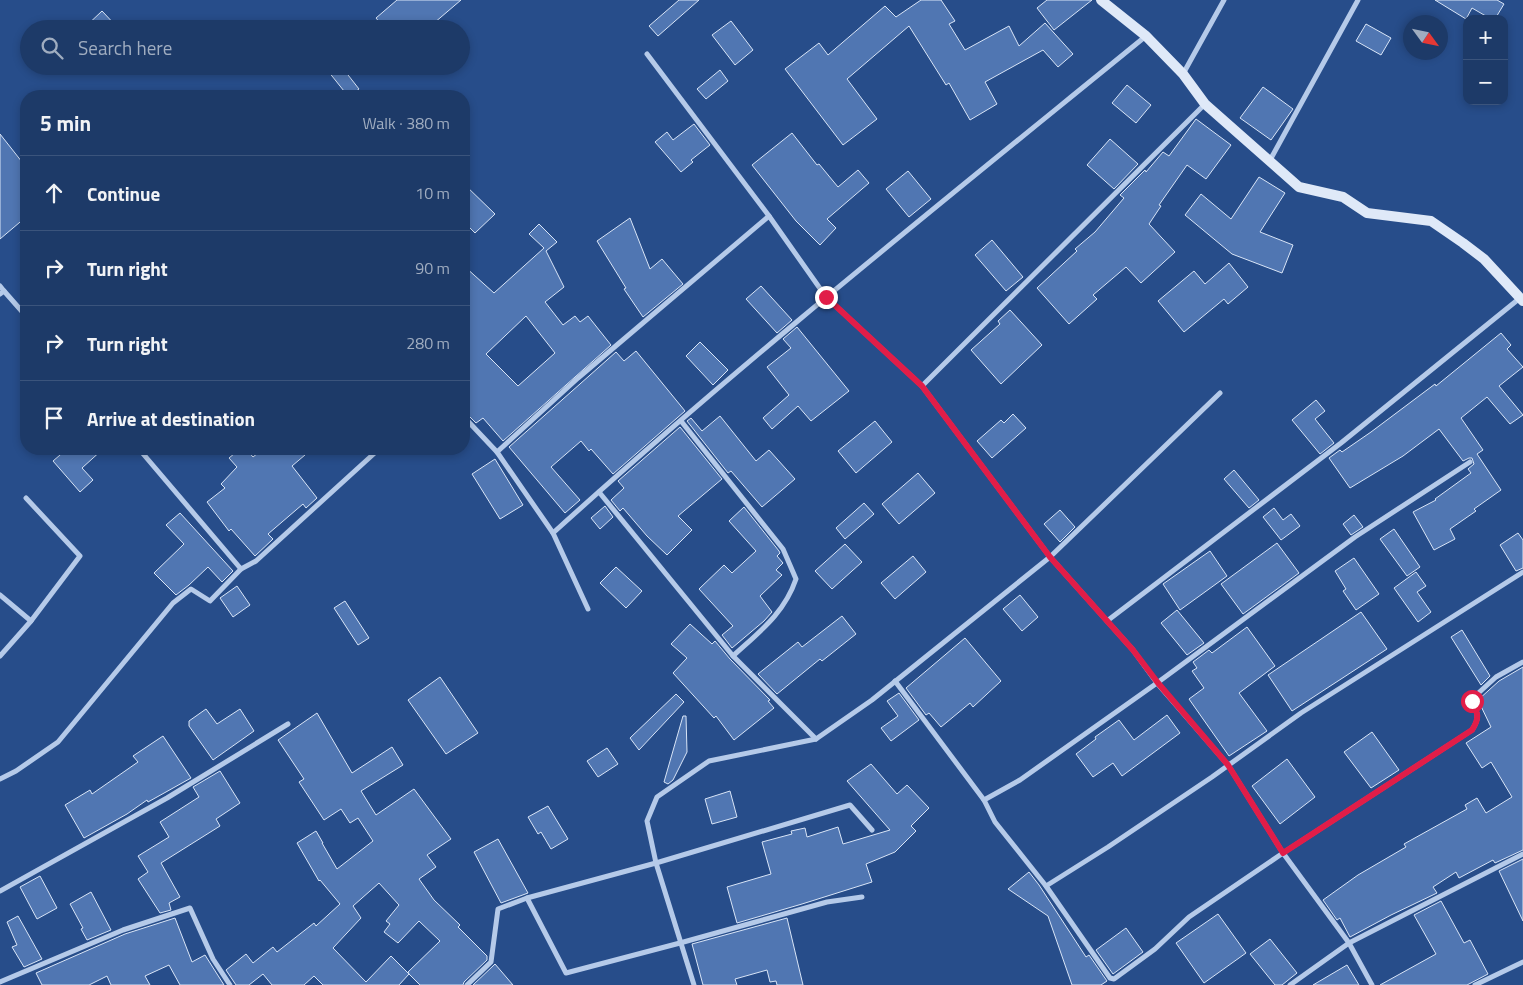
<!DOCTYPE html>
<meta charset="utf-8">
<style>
body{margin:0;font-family:"Titillium Web",sans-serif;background:#25416e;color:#f1f3f6}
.controls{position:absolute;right:15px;top:15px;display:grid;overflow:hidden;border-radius:10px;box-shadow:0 2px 8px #0003}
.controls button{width:45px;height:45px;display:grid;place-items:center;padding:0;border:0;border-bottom:1px solid #3b547c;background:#1d3a68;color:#f1f3f6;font:25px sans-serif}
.compass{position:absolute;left:1403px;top:15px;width:45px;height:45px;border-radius:50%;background:#1d3a68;box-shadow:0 2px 8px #0003;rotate:123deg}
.stop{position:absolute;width:15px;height:15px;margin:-11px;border:4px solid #e11d48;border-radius:50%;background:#fff}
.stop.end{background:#e11d48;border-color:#fff;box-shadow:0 1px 5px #0008}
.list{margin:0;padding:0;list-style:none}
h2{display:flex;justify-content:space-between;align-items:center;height:65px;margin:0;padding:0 20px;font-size:21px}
h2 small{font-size:16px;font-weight:400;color:#a0adc0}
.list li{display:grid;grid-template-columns:32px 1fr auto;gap:15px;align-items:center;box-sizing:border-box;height:75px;padding:0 20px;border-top:1px solid #3b547c}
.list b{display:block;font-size:19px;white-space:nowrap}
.list em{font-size:16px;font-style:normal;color:#a0adc0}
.icon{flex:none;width:28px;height:28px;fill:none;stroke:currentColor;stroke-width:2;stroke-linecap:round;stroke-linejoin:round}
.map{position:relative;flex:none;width:1523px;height:985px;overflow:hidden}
.search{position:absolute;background:#1d3a68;box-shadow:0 2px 8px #0003;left:20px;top:20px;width:450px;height:55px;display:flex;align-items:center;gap:12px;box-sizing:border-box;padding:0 18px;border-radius:28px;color:#a0adc0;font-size:19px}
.panel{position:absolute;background:#1d3a68;box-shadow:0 2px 8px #0003;left:20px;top:90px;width:450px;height:365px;border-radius:20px}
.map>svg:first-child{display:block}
</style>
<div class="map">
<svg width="1523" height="985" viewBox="0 0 1523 985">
<rect width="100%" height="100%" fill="#274d8a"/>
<!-- building -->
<g fill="#5076b2" stroke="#d9e5f7" fill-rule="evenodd">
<polygon points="397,0 461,0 427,29 385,29 376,18"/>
<polygon points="679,0 699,0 658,36 649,26"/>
<polygon points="921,0 941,0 955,21 949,24 965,50 1009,26 1019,46 1045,23 1073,54 1058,67 1043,50 985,82 997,104 970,120 949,83 946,85 909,26 847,79 877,119 843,145 785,69 819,43 828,55 885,6 896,17"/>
<polygon points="1047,0 1092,0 1054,30 1037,8"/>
<polygon points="1435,0 1497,0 1504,4 1495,19 1491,19 1472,8 1466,19"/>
<polygon points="102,11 119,29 83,29"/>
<polygon points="731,21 753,50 735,65 712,35"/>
<polygon points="1366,24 1391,38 1381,55 1356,41"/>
<polygon points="324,66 341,66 359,89 350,96 348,96"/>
<polygon points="720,70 728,81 706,99 697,89"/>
<polygon points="1127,85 1151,105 1136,123 1112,103"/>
<polygon points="1263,87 1293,109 1271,140 1240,118"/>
<polygon points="1196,119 1231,145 1206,179 1187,165 1159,205 1161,206 1149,224 1175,252 1141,283 1126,267 1093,295 1097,299 1069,324 1037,288 1077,251 1075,249 1095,232 1124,198 1120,195 1145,170 1146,172 1163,152 1169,156"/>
<polygon points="694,124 710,145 691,160 693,162 681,172 655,142 667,132 673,140"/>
<polygon points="792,133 817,165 819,164 838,187 858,170 869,183 827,219 836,228 820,245 796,221 752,165"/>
<polygon points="0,134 26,167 26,217 0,239"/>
<polygon points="1110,139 1138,164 1114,189 1087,165"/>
<polygon points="908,171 931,199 909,217 886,189"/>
<polygon points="1259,177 1285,193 1260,232 1293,245 1282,273 1232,254 1185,215 1201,194 1231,219"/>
<polygon points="464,184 495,214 475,233 464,222"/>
<polygon points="630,218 650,269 662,259 683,284 643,317 624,289 626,288 597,241"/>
<path d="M539,224L557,242L546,251L564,287L545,302L563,325L575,316L580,322L588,316L611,345L503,441L483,418L476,423L467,414L464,413V266L494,293L544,248L529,234ZM526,316L555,353L518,386L486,354Z"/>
<polygon points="992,240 1023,277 1006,291 975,255"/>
<polygon points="1229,263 1248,287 1228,304 1224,299 1184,332 1158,301 1194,271 1205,284"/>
<polygon points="761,286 792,320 777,333 746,299"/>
<polygon points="1010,310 1042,345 1001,384 971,350 1000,324 998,321"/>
<polygon points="797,327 849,391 811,421 798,406 772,429 763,418 789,395 767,367 791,348 783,339"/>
<polygon points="1501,333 1511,345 1507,349 1523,367 1499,386 1523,415 1510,424 1487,397 1461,418 1483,450 1477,454 1501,490 1474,509 1476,511 1450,529 1455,539 1434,550 1413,512 1436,500 1435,499 1471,473 1468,469 1474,464 1472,458 1469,458 1463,461 1439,429 1403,456 1350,488 1329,458 1340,450 1342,452 1371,432 1435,384 1436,386"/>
<polygon points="700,342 728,370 713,385 686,356"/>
<polygon points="636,351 685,411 613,474 591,449 589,451 581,441 551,467 580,500 565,513 509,447 616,352 624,361"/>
<polygon points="1316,400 1325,411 1315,419 1334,443 1320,454 1292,420"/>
<polygon points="1013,414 1026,428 992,458 977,441 1001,420 1004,423"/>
<polygon points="720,416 756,461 769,450 795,479 762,507 731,471 728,473 687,421 691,418 702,431"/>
<polygon points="875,421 892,442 856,473 838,451"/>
<polygon points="680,427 722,479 678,516 692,530 667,555 647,536 623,508 620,511 611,500 624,488 618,481"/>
<polygon points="67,449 103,449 82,468 93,480 80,492 53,461"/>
<polygon points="240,449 246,449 253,457 263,449 312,449 292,466 317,498 306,508 303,504 268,534 273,539 255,556 231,529 229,531 207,502 225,488 221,484 237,467 229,458"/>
<polygon points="495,459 523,505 500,519 472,474"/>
<polygon points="1234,470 1259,500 1249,508 1224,479"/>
<polygon points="918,473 935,493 899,524 882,504"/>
<polygon points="864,503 874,514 845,539 836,528"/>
<polygon points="605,506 613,517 600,529 591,518"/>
<polygon points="744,507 779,551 780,553 777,556 783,563 776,570 782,575 760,596 772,612 764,621 732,648 722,635 733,626 699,589 724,565 732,573 756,551 729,521"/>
<polygon points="1274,508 1283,520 1291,514 1300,526 1281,540 1263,517"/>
<polygon points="1060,510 1075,527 1060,542 1044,524"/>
<polygon points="180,513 233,571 222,582 208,567 189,585 176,595 154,573 184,544 166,525"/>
<polygon points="1354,515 1363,527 1351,535 1343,524"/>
<polygon points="1394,529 1420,567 1407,576 1380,539"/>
<polygon points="1518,533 1523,540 1523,568 1516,571 1500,545"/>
<polygon points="1277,543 1299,573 1243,614 1221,584"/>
<polygon points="845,544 862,562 832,589 815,571"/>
<polygon points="1210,551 1227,576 1180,610 1163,584"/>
<polygon points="913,556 926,572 895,599 881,583"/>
<polygon points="1354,558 1379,594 1356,610 1343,591 1346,589 1335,571"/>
<polygon points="616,567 642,591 626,608 600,583"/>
<polygon points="1416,572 1426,586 1417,592 1431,612 1418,622 1394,588"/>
<polygon points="237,586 250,605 233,617 220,598"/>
<polygon points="1020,595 1038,617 1022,631 1003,609"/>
<polygon points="345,601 369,638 358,645 334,608"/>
<polygon points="1177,610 1204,643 1187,655 1161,623"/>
<polygon points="1361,612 1387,649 1292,711 1268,675"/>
<polygon points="842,616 856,634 822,661 820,659 777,694 758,674 798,642 802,647"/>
<polygon points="690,624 712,644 715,641 730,659 770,700 768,701 774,708 734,740 716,716 714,718 673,673 687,658 671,644"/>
<polygon points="1247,627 1275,666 1239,693 1267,731 1229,756 1189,699 1204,688 1192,671 1197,668 1193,662 1209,650 1212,653"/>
<polygon points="1462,630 1490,676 1481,685 1451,637"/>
<polygon points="965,638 1001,681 973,707 970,703 941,727 929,713 926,715 906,688"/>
<polygon points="1523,667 1523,850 1495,863 1493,860 1459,878 1456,872 1433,887 1437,893 1391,915 1350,937 1340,918 1337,920 1323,900 1358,875 1406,847 1404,844 1467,809 1465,805 1477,798 1486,813 1512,797 1491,762 1482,768 1466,743 1491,727 1478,700 1499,681"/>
<polygon points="440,677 478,733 446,754 408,700"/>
<polygon points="899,693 919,720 891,741 881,728 898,716 887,701"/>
<polygon points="676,694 684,702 639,750 630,738"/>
<polygon points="206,709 217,724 240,709 254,731 213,760 189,726 189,721"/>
<path d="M317,713L352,773L392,747L403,765L361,791L376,815L414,789L451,839L427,855L436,867L419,879L434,900L460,925L458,927L487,956V960L464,982L463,985H420L409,974L399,985H323L314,976L304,985H272L263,974L249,985H236L226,970L246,954L253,963L273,947L277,952L314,923L316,926L340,904L320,880L319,881L297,843L316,831L323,843H322L337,869L373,841L358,818L350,823L341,809L324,820L299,782L304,779L278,740ZM379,883L399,905L386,921L390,924L384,932L398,943L419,921L440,941L408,972L409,974L391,956L366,982L333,948L361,918L353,906Z"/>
<polygon points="1167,715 1180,733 1122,776 1113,763 1093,777 1076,754 1096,739 1095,737 1119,720 1134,740"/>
<polygon points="683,716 686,716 687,752 673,780 668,784 664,782"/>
<polygon points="1372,732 1399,770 1371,788 1344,752"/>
<polygon points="163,736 191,778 148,802 147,800 127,814 84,838 65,805 90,790 92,794 138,762 133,756"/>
<polygon points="607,748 618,764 598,777 587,761"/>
<polygon points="1287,759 1315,797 1280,824 1252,786"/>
<polygon points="871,764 897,794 907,785 929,808 911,826 916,831 895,852 866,864 872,882 802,904 737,923 727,887 771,874 762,842 792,834 791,831 805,828 807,837 838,827 843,844 890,830 847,781"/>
<polygon points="220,771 240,803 216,819 220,826 161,863 180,897 169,903 171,910 160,913 138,879 148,872 138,856 169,837 160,822 199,797 193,787"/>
<polygon points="730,791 737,817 712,824 705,799"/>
<polygon points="548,806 568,839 551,849 541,832 538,834 528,817"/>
<polygon points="498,839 528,893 501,903 474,852"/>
<polygon points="1523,859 1523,921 1499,871"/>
<polygon points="1029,872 1039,885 1086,957 1089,955 1107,981 1101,985 1072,985 1048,916 1008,889"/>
<polygon points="40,876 57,908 37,919 20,887"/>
<polygon points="91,892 111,930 87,940 81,929 83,928 70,904"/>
<polygon points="1441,901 1464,943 1470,940 1488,974 1467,985 1380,985 1436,954 1414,915"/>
<polygon points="1218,914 1246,953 1204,983 1176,943"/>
<polygon points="18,916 42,959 24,967 12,947 17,945 7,922"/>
<polygon points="175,918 192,962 205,955 224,985 180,985 169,965 145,976 150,985 111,985 107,976 89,985 42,985 36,973 125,934"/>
<polygon points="787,918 803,985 777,985 776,981 770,982 767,970 735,979 737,985 703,985 692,944"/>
<polygon points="1126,928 1143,952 1113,974 1096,950"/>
<polygon points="1270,939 1297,973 1282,985 1275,985 1250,954"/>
<polygon points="495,964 513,985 473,985 494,965"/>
<polygon points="1347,965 1359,985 1313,985"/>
</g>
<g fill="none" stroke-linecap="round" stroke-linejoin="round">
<!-- street -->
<g stroke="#b5cae9" stroke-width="5">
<polyline points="647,54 769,216 826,297 922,386 1050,557 1133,650 1157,683 1228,765 1283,853 1349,943 1372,985"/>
<polyline points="1183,74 1224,0"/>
<polyline points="1269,162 1358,0"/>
<polyline points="0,286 4,291 0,294"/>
<polyline points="4,291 26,316"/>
<polyline points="922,386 1205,104"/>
<polyline points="464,417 497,452 553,533 588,609"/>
<path d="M681,421L783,549L796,579C784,614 759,632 733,656"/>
<polyline points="139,449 241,569 256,561 379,449"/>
<polyline points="497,452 578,378 769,216"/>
<polyline points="599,492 733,656 816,739"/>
<path d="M553,533C744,360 946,199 1146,36"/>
<polyline points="0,595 31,621"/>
<polyline points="1107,621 1341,443 1520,298"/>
<polyline points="0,656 31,621 80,556 26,498"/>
<path d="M895,681L984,800L995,822L1046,886L1110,978L1114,979L1155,949L1189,917L1283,853L1472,730C1480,718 1478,713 1472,701L1474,697L1496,677L1523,662"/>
<polyline points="0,779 16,771 58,742 173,603 191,589 210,601 241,569"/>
<polyline points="984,800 1020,780 1157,683 1355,537 1470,462"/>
<polyline points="1046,886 1108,847 1212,777 1301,713 1523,572"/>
<polyline points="0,891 167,798 288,724"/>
<polyline points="862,897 827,902 680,943 566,973 527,898 656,863 850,805 872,830"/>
<polyline points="0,982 123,930 190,908 213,959 230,985"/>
<polyline points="467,985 491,962 498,909 527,898"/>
<polyline points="694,985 656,863 647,821 657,797 709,761 816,739 872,700 1050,557 1220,393"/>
<polyline points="1290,985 1349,943 1523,854"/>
<polyline points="1475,985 1523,962"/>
</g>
<!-- secondary -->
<polyline stroke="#dfe9f8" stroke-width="10" points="1101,0 1146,36 1183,74 1205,104 1299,187 1343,197 1367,213 1431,221 1463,243 1484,259 1523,301"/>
</g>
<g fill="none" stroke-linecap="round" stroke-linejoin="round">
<!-- route -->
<path stroke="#e11d48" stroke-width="6" d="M826,297L922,386L1050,557L1133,650L1158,683L1228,765L1283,853L1472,730C1480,718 1478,713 1472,701"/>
</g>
</svg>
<div class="controls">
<button>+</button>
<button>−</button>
</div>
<svg class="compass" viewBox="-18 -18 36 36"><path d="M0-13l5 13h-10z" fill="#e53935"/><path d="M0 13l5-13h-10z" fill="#a0adc0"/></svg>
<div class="stop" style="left:1472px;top:701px"></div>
<div class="stop end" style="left:826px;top:297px"></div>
<div class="search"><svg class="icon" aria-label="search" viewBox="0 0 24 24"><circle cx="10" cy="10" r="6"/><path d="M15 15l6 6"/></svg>Search here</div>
<section class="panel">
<h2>5 min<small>Walk · 380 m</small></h2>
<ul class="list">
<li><svg class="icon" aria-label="ahead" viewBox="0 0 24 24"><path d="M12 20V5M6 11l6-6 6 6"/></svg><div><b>Continue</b></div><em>10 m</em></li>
<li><svg class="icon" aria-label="right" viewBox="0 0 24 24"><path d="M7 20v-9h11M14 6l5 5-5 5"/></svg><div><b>Turn right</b></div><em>90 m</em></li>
<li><svg class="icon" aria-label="right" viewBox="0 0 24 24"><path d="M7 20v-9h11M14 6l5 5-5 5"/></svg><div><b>Turn right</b></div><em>280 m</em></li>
<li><svg class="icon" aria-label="arrive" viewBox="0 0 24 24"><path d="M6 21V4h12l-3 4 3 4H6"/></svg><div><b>Arrive at destination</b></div></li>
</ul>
</section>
</div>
